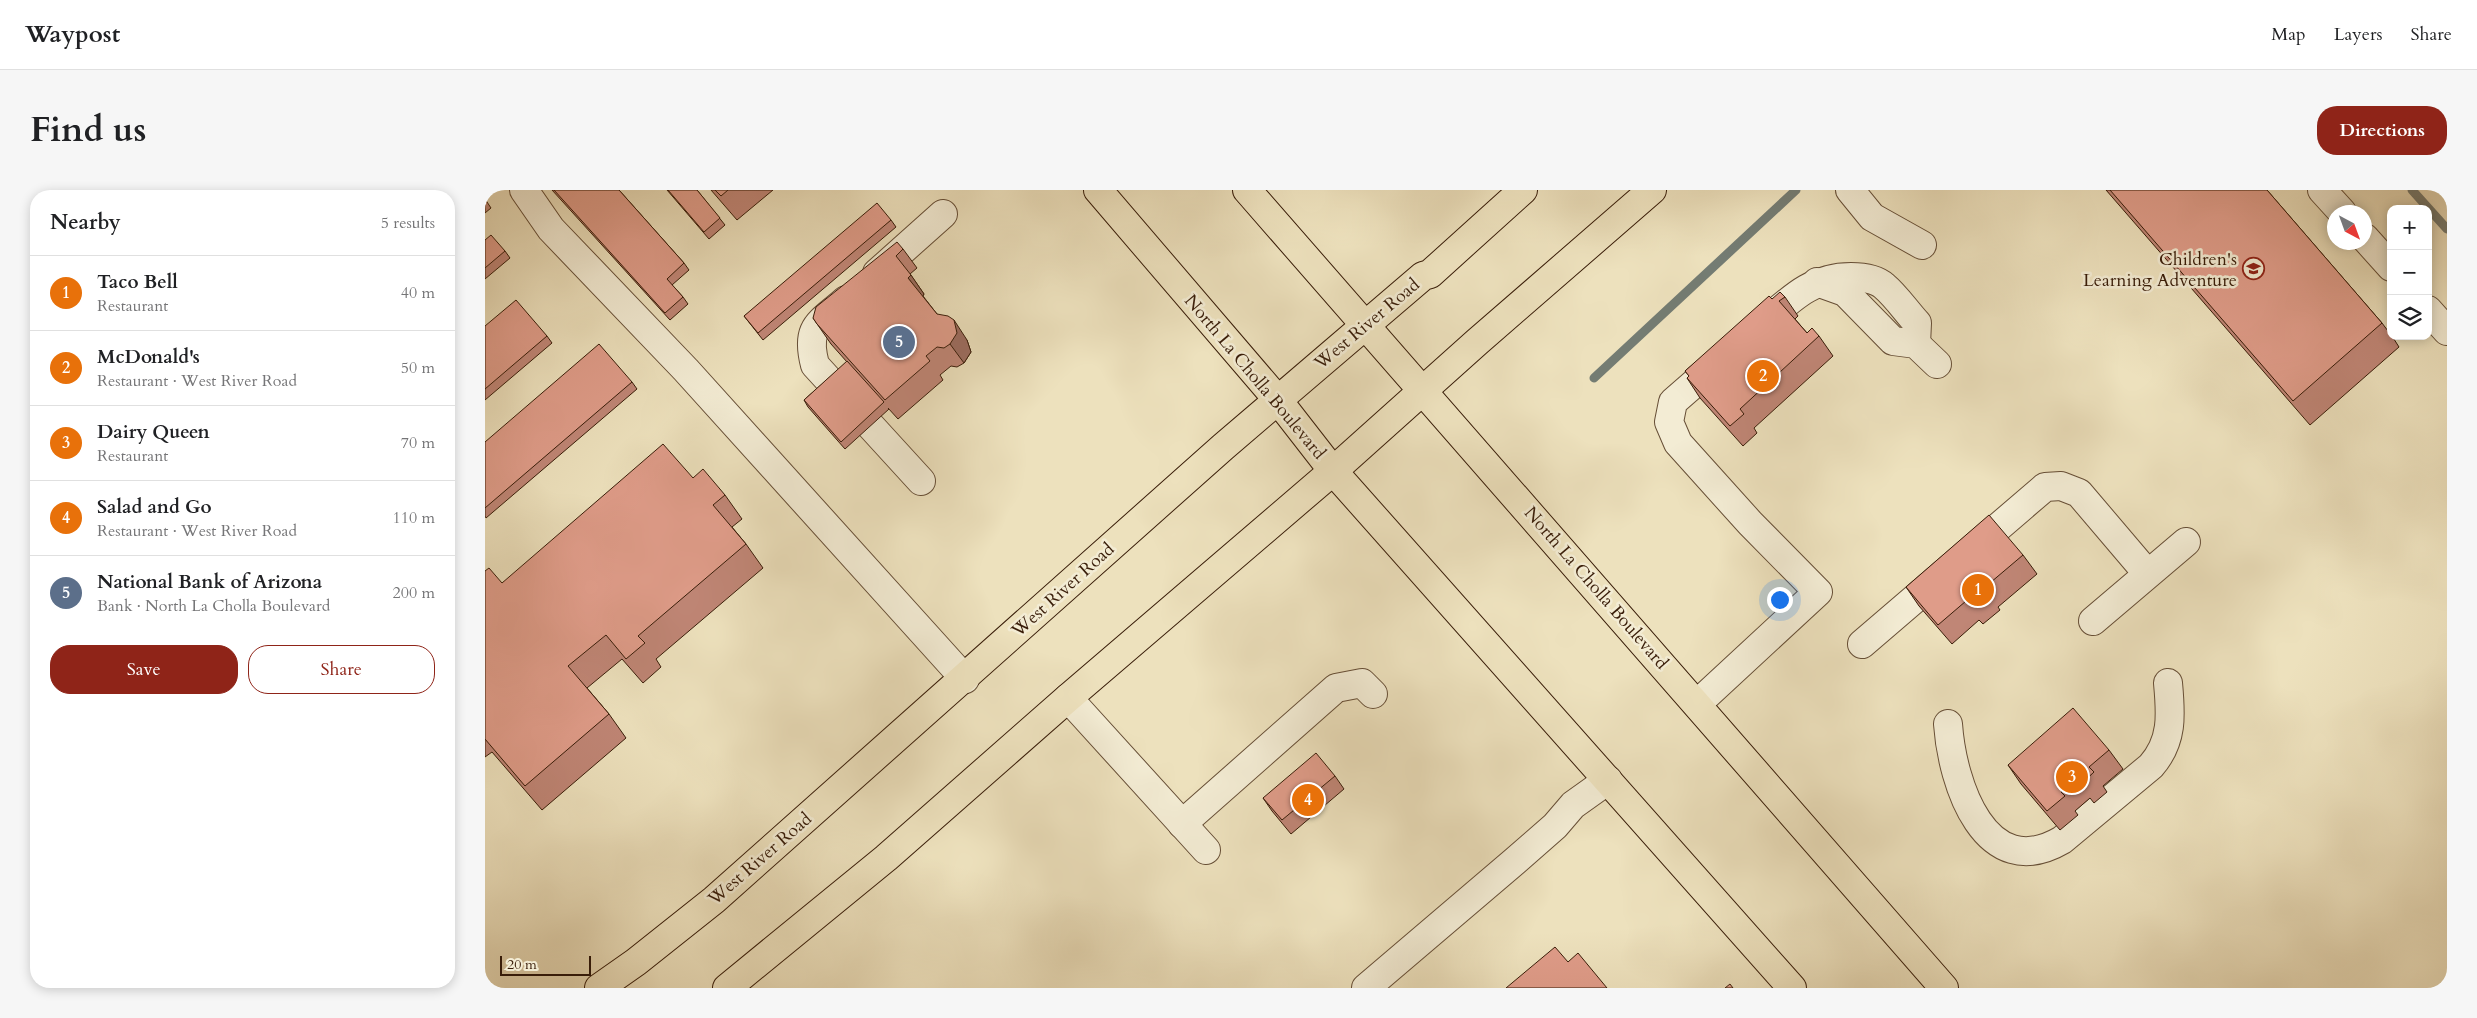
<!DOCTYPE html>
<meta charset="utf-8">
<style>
body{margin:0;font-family:Cardo,serif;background:#f6f6f6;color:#202124}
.controls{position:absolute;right:15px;top:15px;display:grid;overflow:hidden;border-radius:10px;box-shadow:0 2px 12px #0003}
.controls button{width:45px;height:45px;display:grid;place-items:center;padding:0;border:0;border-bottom:1px solid #e0e0e0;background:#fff;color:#202124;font:25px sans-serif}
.compass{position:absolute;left:1842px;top:15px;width:45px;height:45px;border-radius:50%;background:#fff;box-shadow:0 2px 12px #0003;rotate:139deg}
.scale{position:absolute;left:15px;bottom:12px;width:91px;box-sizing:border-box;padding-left:5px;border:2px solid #391d09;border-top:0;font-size:14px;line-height:18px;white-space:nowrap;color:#391d09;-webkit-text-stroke:4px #f3ecd4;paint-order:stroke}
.you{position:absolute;left:1294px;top:409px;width:18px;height:18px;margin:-12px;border:4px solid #fff;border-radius:50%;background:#1a73e8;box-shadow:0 0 0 8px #1a73e833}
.badge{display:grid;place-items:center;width:32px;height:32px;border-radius:50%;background:#8f2418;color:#fff;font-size:16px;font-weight:700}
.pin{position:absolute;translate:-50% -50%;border:2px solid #fff;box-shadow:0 1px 5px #0006}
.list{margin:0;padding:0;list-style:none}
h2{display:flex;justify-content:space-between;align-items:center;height:65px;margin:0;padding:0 20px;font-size:21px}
h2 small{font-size:16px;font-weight:400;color:#757577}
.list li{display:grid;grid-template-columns:32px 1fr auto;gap:15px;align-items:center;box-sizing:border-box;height:75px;padding:0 20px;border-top:1px solid #e0e0e0}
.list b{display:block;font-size:19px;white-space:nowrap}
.list p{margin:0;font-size:16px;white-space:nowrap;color:#757577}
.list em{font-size:16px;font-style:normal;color:#757577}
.actions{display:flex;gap:10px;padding:15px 20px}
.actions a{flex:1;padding:11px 0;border:1px solid #8f2418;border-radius:20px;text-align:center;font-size:18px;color:#8f2418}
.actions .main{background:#8f2418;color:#fff}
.icon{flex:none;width:28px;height:28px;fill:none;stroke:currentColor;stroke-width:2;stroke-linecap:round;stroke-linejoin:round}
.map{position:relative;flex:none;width:1962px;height:798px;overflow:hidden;border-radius:20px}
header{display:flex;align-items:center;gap:30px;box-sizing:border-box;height:70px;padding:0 25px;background:#fff;border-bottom:1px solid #e0e0e0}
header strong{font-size:24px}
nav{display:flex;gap:28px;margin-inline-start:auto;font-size:18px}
.intro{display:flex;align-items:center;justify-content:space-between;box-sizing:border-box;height:120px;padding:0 30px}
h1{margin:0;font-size:35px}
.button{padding:12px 22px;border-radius:20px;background:#8f2418;color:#fff;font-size:18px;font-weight:700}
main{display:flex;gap:30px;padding:0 30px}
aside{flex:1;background:#fff;border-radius:20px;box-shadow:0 2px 12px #0003}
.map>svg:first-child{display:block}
</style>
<header>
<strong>Waypost</strong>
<nav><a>Map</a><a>Layers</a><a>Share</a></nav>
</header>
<div class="intro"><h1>Find us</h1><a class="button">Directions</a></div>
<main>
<aside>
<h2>Nearby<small>5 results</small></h2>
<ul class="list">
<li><span class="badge" style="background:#e8710a">1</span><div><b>Taco Bell</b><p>Restaurant</p></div><em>40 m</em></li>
<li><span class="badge" style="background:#e8710a">2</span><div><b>McDonald's</b><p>Restaurant · West River Road</p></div><em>50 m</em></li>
<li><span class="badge" style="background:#e8710a">3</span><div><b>Dairy Queen</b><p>Restaurant</p></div><em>70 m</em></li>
<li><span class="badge" style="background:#e8710a">4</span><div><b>Salad and Go</b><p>Restaurant · West River Road</p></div><em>110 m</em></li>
<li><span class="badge" style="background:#5c6f8a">5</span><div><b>National Bank of Arizona</b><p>Bank · North La Cholla Boulevard</p></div><em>200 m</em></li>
</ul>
<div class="actions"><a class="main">Save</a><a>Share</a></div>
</aside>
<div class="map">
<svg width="1962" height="798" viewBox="0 0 1962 798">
<rect width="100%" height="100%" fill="#ede1bd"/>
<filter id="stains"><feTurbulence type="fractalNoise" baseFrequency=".004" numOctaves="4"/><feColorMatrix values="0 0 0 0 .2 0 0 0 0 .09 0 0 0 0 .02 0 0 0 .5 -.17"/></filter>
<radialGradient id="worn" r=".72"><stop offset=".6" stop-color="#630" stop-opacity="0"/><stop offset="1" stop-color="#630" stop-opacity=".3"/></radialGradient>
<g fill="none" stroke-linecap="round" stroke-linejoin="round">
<!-- stream -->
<g stroke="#747c73" stroke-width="9">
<polyline points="1927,0 1962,39"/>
<polyline points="1109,188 1311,0"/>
</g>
<defs>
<g id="minor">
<polyline points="39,0 66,39 201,180 480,489"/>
<polyline points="1365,0 1387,27 1437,55"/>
<polyline points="1837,0 1857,22"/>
<polyline points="1880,48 1906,77"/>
<polyline points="392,83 458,24"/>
<polyline points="1332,92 1360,102 1408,151 1431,154 1452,174"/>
<path d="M361,110C334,134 320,136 330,175L436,291"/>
<polyline points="1943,120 1962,141"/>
<path d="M1275,136C1304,111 1325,87 1366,87C1376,87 1391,89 1399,96C1411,106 1421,121 1432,133L1431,154"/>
<polyline points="1608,431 1701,352"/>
<polyline points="1377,454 1560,297 1576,296 1594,303 1662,383"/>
<polyline points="583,508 721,660"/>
<polyline points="1212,514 1333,402 1265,333 1193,253 1184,232 1188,212 1235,171"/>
<path d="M1463,534C1467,593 1500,695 1577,650L1666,576C1688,551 1686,525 1683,493"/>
<polyline points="697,634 851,498 877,493 888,504"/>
<polyline points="881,798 1030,671 1070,636 1088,615 1123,590"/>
</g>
<g id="major">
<polyline points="613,0 792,209 848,281 1307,798"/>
<polyline points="762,0 1459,798"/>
<polyline points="114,798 151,772 229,710 738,257 938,86 945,84 1038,0"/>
<polyline points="242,798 401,668 583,508 848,281 992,152 1167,0"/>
</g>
</defs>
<!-- minor casing -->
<use href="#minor" stroke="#664e36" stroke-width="30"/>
<!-- major casing -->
<use href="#major" stroke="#391d09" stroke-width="30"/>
<!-- minor -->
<use href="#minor" stroke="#f3ecd4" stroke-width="28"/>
<!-- major -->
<use href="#major" stroke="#ede1bd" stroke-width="28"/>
</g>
<!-- wall -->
<g fill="#c08676" stroke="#391d09">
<polygon points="67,0 134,0 199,73 204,80 187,95 198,107 203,114 185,130"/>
<polygon points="182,0 212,0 240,35 224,49"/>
<polygon points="226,0 288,0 252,30"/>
<polygon points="1621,0 1782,0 1897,133 1906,145 1906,146 1907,146 1914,157 1825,235"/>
<polygon points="0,9 6,18 0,23"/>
<polygon points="406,30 411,37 278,150 259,126"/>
<polygon points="0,50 20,61 25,68 0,89"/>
<polygon points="418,59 432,78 425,84 439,104 438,106 452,124 482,150 486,162 479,173 472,177 466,176 455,185 458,190 413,229 403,218 404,219 360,259 323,217 319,210 362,172 346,154 328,128"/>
<polygon points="1300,107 1313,126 1310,129 1322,143 1334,146 1348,166 1269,238 1272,243 1258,256 1215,208 1202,188 1204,186 1200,181 1287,109"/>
<polygon points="0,136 62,146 67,153 0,210"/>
<polygon points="147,192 152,199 1,328 0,326 0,252"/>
<polygon points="208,288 240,305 257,329 247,337 261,354 278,378 171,469 176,477 158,493 137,469 102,498 124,524 141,548 57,620 7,562 0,567 0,381 17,393"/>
<polygon points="1538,365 1552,384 1513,417 1515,420 1498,434 1494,430 1467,454 1434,416 1421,397"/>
<polygon points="1624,560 1638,579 1618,596 1622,602 1609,613 1605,608 1590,621 1593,625 1575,640 1536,594 1523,575"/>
<polygon points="850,586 859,599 806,644 787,621 778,608"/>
</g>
<!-- shaded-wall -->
<g fill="#9c6d60" stroke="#391d09">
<polygon points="426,85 439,104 437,107 423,88"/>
<polygon points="469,130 482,150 486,162 479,173 465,154"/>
</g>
<!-- building -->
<g fill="#df9c89" stroke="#391d09">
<polygon points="69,0 134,0 199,73 182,89 198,107 180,123"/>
<polygon points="183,0 212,0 235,28 219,42"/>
<polygon points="230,0 243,0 236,6"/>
<polygon points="1625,0 1782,0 1897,133 1808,211"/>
<polygon points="392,13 406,30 273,143 259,126"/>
<polygon points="6,45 20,61 0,78 0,50"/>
<polygon points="412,52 418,59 411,66 426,85 423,88 452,124 463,126 469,130 472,143 465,154 459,158 452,157 441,166 445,171 400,210 332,134 328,128 331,117"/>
<polygon points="1295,102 1300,107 1294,111 1322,143 1327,138 1334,146 1255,219 1259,224 1245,236 1202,188 1204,186 1200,181 1284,106 1287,109"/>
<polygon points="31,110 62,146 0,199 0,136"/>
<polygon points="114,154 147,192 0,318 0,252"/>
<polygon points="362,171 399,212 356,252 319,210"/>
<polygon points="178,254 208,288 218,279 240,305 228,315 261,354 153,446 160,453 141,469 121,445 83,476 124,524 40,596 0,549 0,381 4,378 17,393"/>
<polygon points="1504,325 1538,365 1499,398 1502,401 1484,415 1481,411 1453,435 1421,397"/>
<polygon points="1588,518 1624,560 1604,577 1609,582 1596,594 1592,589 1576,602 1580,606 1562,621 1523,575"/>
<polygon points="831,563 850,586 797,630 778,608"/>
<polygon points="1070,757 1083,772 1093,763 1122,798 1021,798"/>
<polygon points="1245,794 1248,798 1240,798"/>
</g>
<!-- icons -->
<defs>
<symbol id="school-ring" viewBox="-11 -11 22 22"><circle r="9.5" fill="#f3ecd4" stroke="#8f2418" stroke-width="1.5"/><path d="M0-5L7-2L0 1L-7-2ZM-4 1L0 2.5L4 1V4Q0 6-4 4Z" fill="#8f2418"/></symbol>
</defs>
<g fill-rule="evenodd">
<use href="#school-ring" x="1756" y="66" width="25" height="25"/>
</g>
<g text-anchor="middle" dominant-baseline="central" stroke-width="5" stroke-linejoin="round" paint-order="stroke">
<!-- poi labels -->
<g font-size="18" fill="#391d09" stroke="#f3ecd4" text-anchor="end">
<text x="1752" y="69">Children's<tspan x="1752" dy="21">Learning Adventure</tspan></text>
</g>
<!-- street labels -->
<g font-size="18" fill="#391d09" stroke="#f3ecd4">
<text transform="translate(882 134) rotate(-40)">West River Road</text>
<text transform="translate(770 187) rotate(50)">North La Cholla Boulevard</text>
<text transform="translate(1111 398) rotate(49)">North La Cholla Boulevard</text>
<text transform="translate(578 400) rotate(-42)">West River Road</text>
<text transform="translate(275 669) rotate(-41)">West River Road</text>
</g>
</g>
<rect width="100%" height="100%" filter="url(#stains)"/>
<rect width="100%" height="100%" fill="url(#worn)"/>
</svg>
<div class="controls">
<button>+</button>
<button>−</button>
<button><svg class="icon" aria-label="layers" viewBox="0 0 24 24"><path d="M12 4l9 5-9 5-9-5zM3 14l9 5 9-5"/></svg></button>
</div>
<svg class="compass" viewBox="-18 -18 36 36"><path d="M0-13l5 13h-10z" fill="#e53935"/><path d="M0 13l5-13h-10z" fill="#757577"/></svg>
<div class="scale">20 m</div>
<div class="you"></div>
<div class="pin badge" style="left:1493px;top:400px;background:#e8710a">1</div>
<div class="pin badge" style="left:1278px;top:186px;background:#e8710a">2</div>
<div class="pin badge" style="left:1587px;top:587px;background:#e8710a">3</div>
<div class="pin badge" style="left:823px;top:610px;background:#e8710a">4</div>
<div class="pin badge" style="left:414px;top:152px;background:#5c6f8a">5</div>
</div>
</main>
